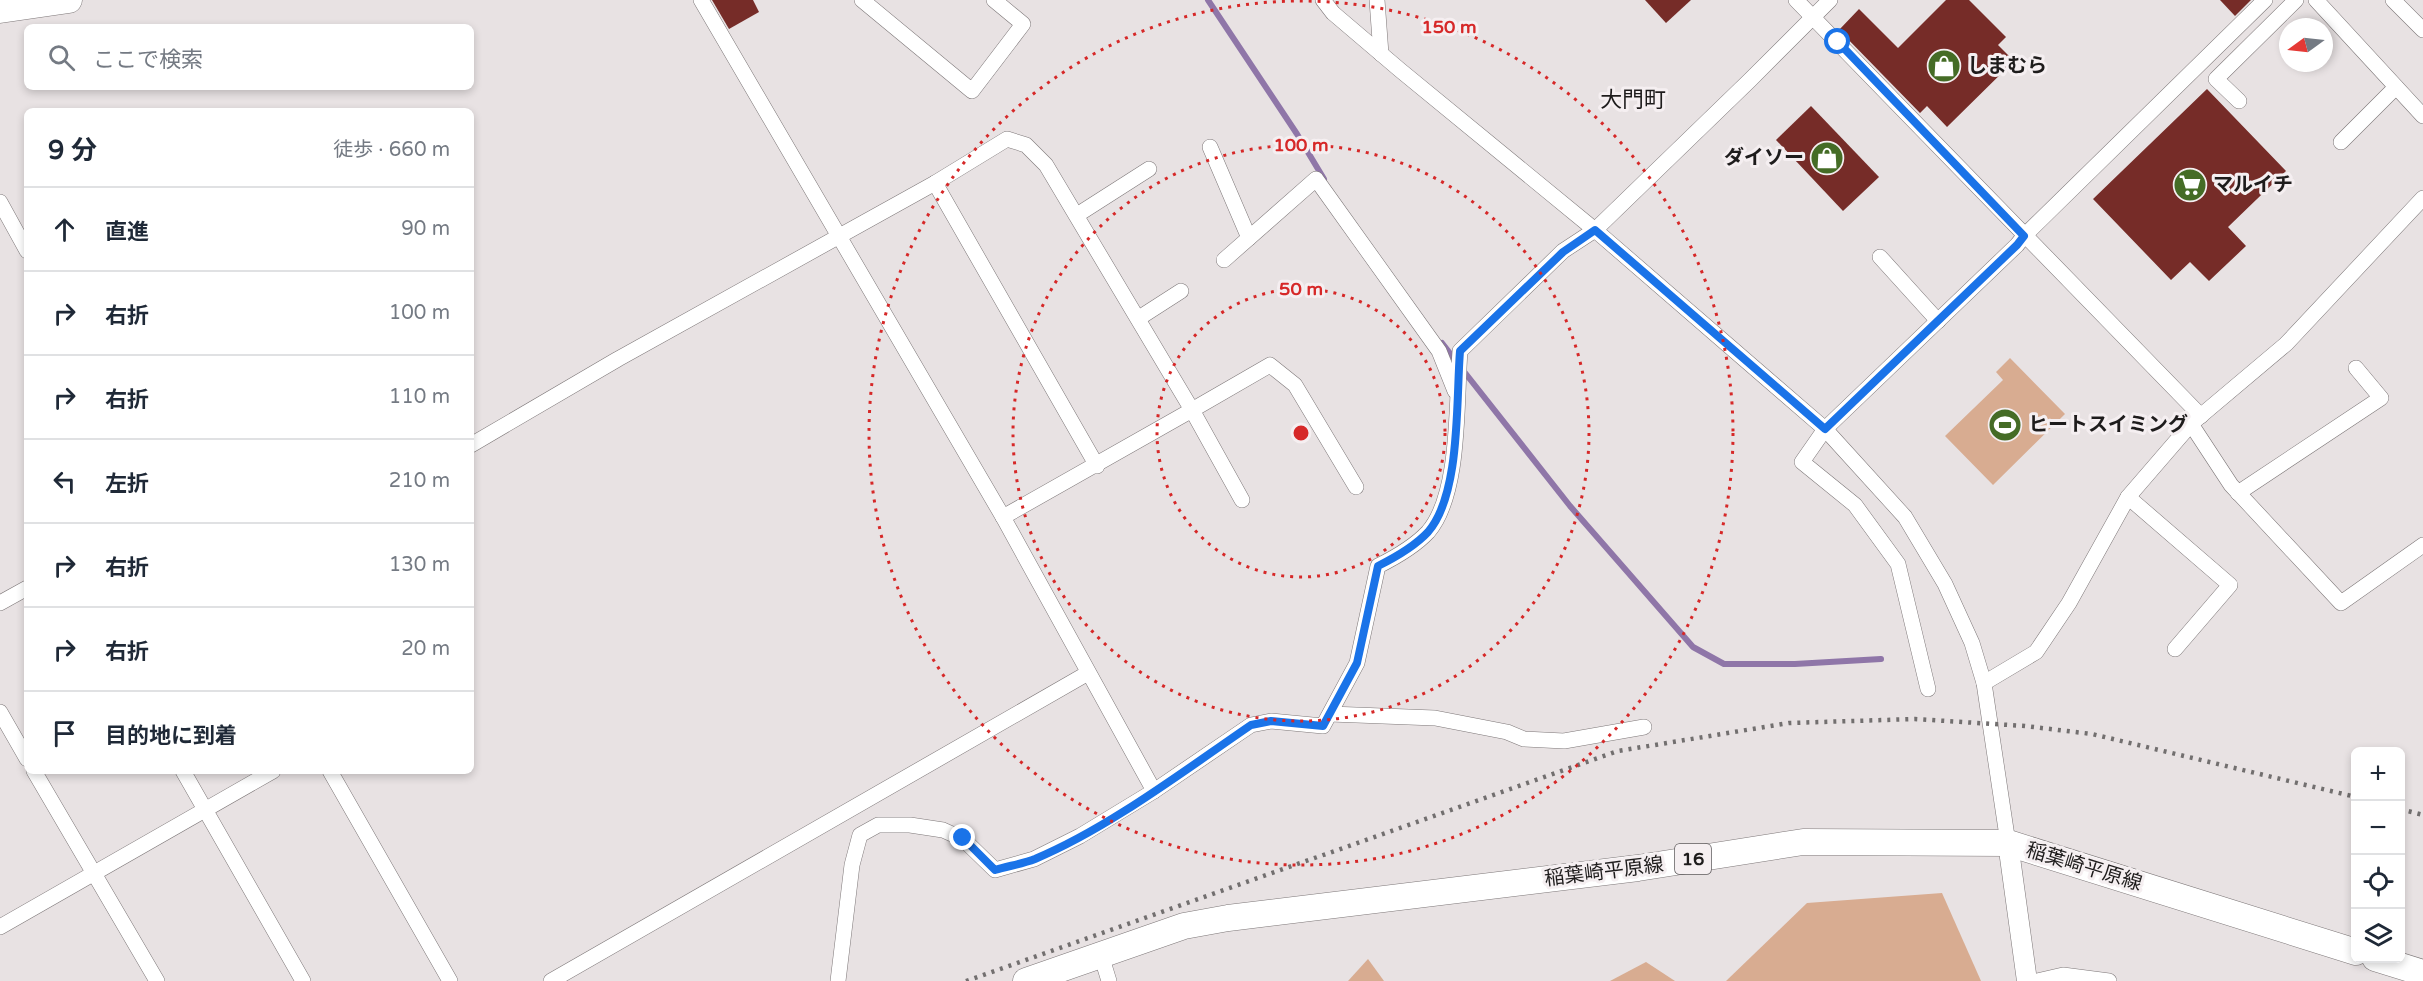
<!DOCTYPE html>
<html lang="ja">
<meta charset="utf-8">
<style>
body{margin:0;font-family:"Varela Round","Noto Sans JP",sans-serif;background:#f6f6f7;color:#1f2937}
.controls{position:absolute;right:18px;bottom:18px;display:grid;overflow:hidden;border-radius:9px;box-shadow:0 3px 9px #0003}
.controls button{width:54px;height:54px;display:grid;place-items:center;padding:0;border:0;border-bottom:2px solid #e0e1e3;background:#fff;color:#1f2937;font:30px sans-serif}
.compass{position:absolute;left:2279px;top:18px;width:54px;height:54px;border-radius:50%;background:#fff;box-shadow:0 3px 9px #0003;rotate:255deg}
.stop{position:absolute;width:18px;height:18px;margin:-14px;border:4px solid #1a73e8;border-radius:50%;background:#fff}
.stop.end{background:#1a73e8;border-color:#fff;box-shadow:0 2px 6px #0008}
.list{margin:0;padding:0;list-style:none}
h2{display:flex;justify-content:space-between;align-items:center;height:78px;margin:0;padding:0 24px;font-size:26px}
h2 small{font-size:20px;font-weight:400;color:#747a83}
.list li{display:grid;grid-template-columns:39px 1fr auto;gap:18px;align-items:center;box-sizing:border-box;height:84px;padding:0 24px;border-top:2px solid #e0e1e3}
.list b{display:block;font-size:22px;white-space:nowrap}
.list em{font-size:20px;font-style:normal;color:#747a83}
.icon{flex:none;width:33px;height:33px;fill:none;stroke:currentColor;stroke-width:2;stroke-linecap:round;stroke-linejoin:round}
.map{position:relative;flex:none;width:2423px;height:981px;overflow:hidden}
.search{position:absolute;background:#fff;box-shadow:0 3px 9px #0003;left:24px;top:24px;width:450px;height:66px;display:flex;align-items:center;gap:15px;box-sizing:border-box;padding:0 21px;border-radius:9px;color:#747a83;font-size:22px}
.panel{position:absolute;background:#fff;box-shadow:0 3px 9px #0003;left:24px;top:108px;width:450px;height:666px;border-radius:9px}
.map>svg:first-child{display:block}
</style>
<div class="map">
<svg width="2423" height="981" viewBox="0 0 2423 981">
<rect width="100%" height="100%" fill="#e8e2e3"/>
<!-- green -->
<g fill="#d8ac91">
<polygon points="2010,358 2065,414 1993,485 1945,436 2003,380 1996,372"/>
<polygon points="1942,893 1981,981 1726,981 1807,903"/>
<polygon points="1368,959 1384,981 1348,981"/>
<polygon points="1646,962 1675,981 1610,981"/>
</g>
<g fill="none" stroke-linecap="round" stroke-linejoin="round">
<!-- stream -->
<g stroke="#8f76a8" stroke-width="6">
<polyline points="1208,0 1297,134 1324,179"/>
<polyline points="1442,343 1456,361"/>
<polyline points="1462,369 1570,506 1693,647 1724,664 1795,664 1881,659"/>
</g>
</g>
<!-- building -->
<g fill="#762c28">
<polygon points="712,0 753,0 759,12 729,29"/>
<polygon points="1645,0 1691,0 1666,23"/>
<polygon points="1946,0 1969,0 2006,37 1998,45 2014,61 1947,127 1927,106 1920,113 1839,30 1859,9 1898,48"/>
<polygon points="2220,0 2251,0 2235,16"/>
<polygon points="2207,89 2286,171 2228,227 2246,246 2209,281 2190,262 2171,280 2093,199"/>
<polygon points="1811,106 1879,177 1843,211 1776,140"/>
</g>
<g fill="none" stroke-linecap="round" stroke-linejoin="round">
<defs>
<g id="minor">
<polyline points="701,0 1003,517 1154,791"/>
<polyline points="862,0 972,91 1023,24 994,0"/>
<polyline points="1323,0 1333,13 1400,70 1595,230 1825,429 1905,517 1945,584 1972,643 1984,683 2008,843"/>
<polyline points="1377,0 1381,54"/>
<polyline points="1796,0 2201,416"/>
<polyline points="2316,0 2423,116"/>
<polyline points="2393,0 2423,30"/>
<polyline points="2239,101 2216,79 2296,0"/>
<polyline points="2341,142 2396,87"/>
<polyline points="1210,147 1249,238"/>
<polyline points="935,183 1097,466"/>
<polyline points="0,202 27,251"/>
<polyline points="1077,215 1149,169"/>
<polyline points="1880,257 1938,321"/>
<polyline points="1224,260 1316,179 1439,351 1455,391"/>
<polyline points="1139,318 1181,291"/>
<polyline points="2191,424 2231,485 2341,603 2423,545"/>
<polyline points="471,445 618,359 935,183 1007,139 1026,145 1046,165 1192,410 1270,365 1295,385 1356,487"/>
<polyline points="2238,493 2381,398 2356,368"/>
<polyline points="2128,497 2230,585 2175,649"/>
<polyline points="1003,517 1192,410 1242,500"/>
<polyline points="0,603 27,588"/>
<polyline points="1984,683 2036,652 2069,603 2128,497 2191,424 2286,344 2423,198"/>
<polyline points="1928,689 1898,564 1855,505 1802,462 1825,429 2017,245 2024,236 2265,0"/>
<polyline points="0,712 27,759"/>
<polyline points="1330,714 1435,718 1507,732 1524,739 1564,741 1644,727"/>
<polyline points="34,771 157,981"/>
<polyline points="183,771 303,981"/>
<polyline points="330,771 450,981"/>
<polyline points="0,927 273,771"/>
<polyline points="1101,955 1109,981"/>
<polyline points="551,981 1088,673"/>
<path d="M838,981L852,865L860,835L878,825H910L943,830L963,839L995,870L1034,859L1080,836L1154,791L1251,725L1271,721L1323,726L1357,663L1378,566C1396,557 1414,547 1428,532C1461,494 1456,400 1460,351L1563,251L1595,230L1750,80L1830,0"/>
<polyline points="2037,981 2063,975 2109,981"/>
</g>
<polyline id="tertiary" points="2008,843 2027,981"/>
<g id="primary">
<polyline points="2375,958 2423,973"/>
<polyline points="1026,981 1184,926 1228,918 1638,868 1803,842 2008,843 2356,952"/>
</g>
<polyline id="trunk" points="0,10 69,0"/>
</defs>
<!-- minor casing -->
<use href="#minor" stroke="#7d7778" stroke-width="16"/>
<!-- tertiary casing -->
<use href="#tertiary" stroke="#7d7778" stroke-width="21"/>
<!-- primary casing -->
<use href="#primary" stroke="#7d7778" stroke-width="27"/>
<!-- trunk casing -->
<use href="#trunk" stroke="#7d7778" stroke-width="27"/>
<!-- minor -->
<use href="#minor" stroke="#fff" stroke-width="15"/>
<!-- tertiary -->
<use href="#tertiary" stroke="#fff" stroke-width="20"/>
<!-- primary -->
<use href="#primary" stroke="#fff" stroke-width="26"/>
<!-- trunk -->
<use href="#trunk" stroke="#fff" stroke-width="26"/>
<!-- rail -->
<g stroke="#726f6f" stroke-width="4.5" stroke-dasharray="3 6" stroke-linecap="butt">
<polyline points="2400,809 2423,815"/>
<polyline points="966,981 1618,751 1789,723 1915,719 2025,726 2092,734 2356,797"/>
</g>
</g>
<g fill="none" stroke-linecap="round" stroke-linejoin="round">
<!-- route -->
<path stroke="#1a73e8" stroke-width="8" d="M963,838L995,870C1008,866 1022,864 1035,859C1109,828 1185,770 1251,725L1271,721L1323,726L1357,663L1378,566C1396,557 1414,547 1428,532C1461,494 1456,400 1460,351L1563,252L1595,230L1825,429L2017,245L2024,236L1838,42"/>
</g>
<!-- distance rings -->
<g fill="none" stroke="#d62828" stroke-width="3" stroke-dasharray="3 6">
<circle cx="1301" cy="433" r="144"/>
<circle cx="1301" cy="433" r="288"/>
<circle cx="1301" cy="433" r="432"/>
</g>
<!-- icons -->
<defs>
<symbol id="shop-disc" viewBox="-11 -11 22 22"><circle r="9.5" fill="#456c26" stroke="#f5eff1"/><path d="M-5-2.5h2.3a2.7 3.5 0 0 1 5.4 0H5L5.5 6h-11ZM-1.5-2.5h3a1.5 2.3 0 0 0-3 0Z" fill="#fff"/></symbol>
<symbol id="supermarket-disc" viewBox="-11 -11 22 22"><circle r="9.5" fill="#456c26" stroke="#f5eff1"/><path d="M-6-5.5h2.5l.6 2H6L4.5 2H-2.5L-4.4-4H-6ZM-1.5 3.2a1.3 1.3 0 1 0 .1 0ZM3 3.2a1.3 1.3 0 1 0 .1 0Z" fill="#fff"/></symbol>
<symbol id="stadium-disc" viewBox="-11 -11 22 22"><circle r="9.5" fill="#456c26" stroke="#f5eff1"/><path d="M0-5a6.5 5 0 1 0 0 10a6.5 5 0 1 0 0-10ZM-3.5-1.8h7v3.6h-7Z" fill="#fff"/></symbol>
</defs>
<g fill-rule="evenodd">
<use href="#shop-disc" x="1925" y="47" width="38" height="38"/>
<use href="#shop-disc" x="1808" y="139" width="38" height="38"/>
<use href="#supermarket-disc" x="2171" y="166" width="38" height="38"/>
<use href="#stadium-disc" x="1986" y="406" width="38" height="38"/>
</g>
<g text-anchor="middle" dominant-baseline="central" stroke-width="6" stroke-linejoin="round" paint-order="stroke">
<!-- shield labels -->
<rect fill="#f5eff1" stroke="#5e5b5c" stroke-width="1.5" x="1675" y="844" width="36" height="30" rx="4.5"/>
<g font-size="18" font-weight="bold" fill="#1e1c1c">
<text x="1693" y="859">16</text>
</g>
<!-- poi labels -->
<g font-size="20" font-weight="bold" fill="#1e1c1c" stroke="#f5eff1" text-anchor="start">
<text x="1967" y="66">しまむら</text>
<text x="1804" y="158" text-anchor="end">ダイソー</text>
<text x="2213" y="185">マルイチ</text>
<text x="2028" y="425">ヒートスイミング</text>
</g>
<!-- street labels -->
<g font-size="20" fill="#1e1c1c" stroke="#f5eff1">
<text transform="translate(2084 867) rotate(17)">稲葉崎平原線</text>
<text transform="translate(1604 872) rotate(-7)">稲葉崎平原線</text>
</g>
<!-- quarter labels -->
<g font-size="22" fill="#1e1c1c" stroke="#f5eff1">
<text x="1633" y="100">大門町</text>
</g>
</g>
<circle cx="1301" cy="433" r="9" fill="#d62828" stroke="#f5eff1" stroke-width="3"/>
<g font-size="18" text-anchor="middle" font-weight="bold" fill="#d62828" stroke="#f5eff1" stroke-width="6" stroke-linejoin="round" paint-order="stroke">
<text x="1449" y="33">150 m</text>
<text x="1301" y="151">100 m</text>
<text x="1301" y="295">50 m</text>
</g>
</svg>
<div class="controls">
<button>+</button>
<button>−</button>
<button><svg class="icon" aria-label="locate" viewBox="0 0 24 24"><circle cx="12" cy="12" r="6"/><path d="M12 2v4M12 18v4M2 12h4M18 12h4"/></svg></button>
<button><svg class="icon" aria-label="layers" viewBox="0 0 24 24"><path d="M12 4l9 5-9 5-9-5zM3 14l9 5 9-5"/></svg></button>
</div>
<svg class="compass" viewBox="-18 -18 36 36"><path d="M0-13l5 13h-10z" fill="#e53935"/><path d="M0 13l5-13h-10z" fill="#747a83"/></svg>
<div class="stop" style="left:1838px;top:42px"></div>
<div class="stop end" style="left:963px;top:838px"></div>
<div class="search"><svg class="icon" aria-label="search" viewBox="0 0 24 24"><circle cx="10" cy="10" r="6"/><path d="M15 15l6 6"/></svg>ここで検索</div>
<section class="panel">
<h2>9 分<small>徒歩 · 660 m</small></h2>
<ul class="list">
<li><svg class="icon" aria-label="ahead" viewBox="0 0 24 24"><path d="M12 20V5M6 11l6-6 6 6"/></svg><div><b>直進</b></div><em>90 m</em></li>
<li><svg class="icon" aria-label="right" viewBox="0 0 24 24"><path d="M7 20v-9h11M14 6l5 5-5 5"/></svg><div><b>右折</b></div><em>100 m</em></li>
<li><svg class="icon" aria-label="right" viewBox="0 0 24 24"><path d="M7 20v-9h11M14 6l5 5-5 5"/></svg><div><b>右折</b></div><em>110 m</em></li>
<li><svg class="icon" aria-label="left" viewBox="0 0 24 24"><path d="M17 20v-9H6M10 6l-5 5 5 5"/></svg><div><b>左折</b></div><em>210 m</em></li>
<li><svg class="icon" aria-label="right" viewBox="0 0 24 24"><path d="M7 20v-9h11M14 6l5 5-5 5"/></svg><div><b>右折</b></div><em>130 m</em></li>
<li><svg class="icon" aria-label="right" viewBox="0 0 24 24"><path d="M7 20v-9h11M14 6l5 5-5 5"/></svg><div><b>右折</b></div><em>20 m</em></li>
<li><svg class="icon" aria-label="arrive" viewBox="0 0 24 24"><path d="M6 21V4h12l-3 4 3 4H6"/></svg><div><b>目的地に到着</b></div></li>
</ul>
</section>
</div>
